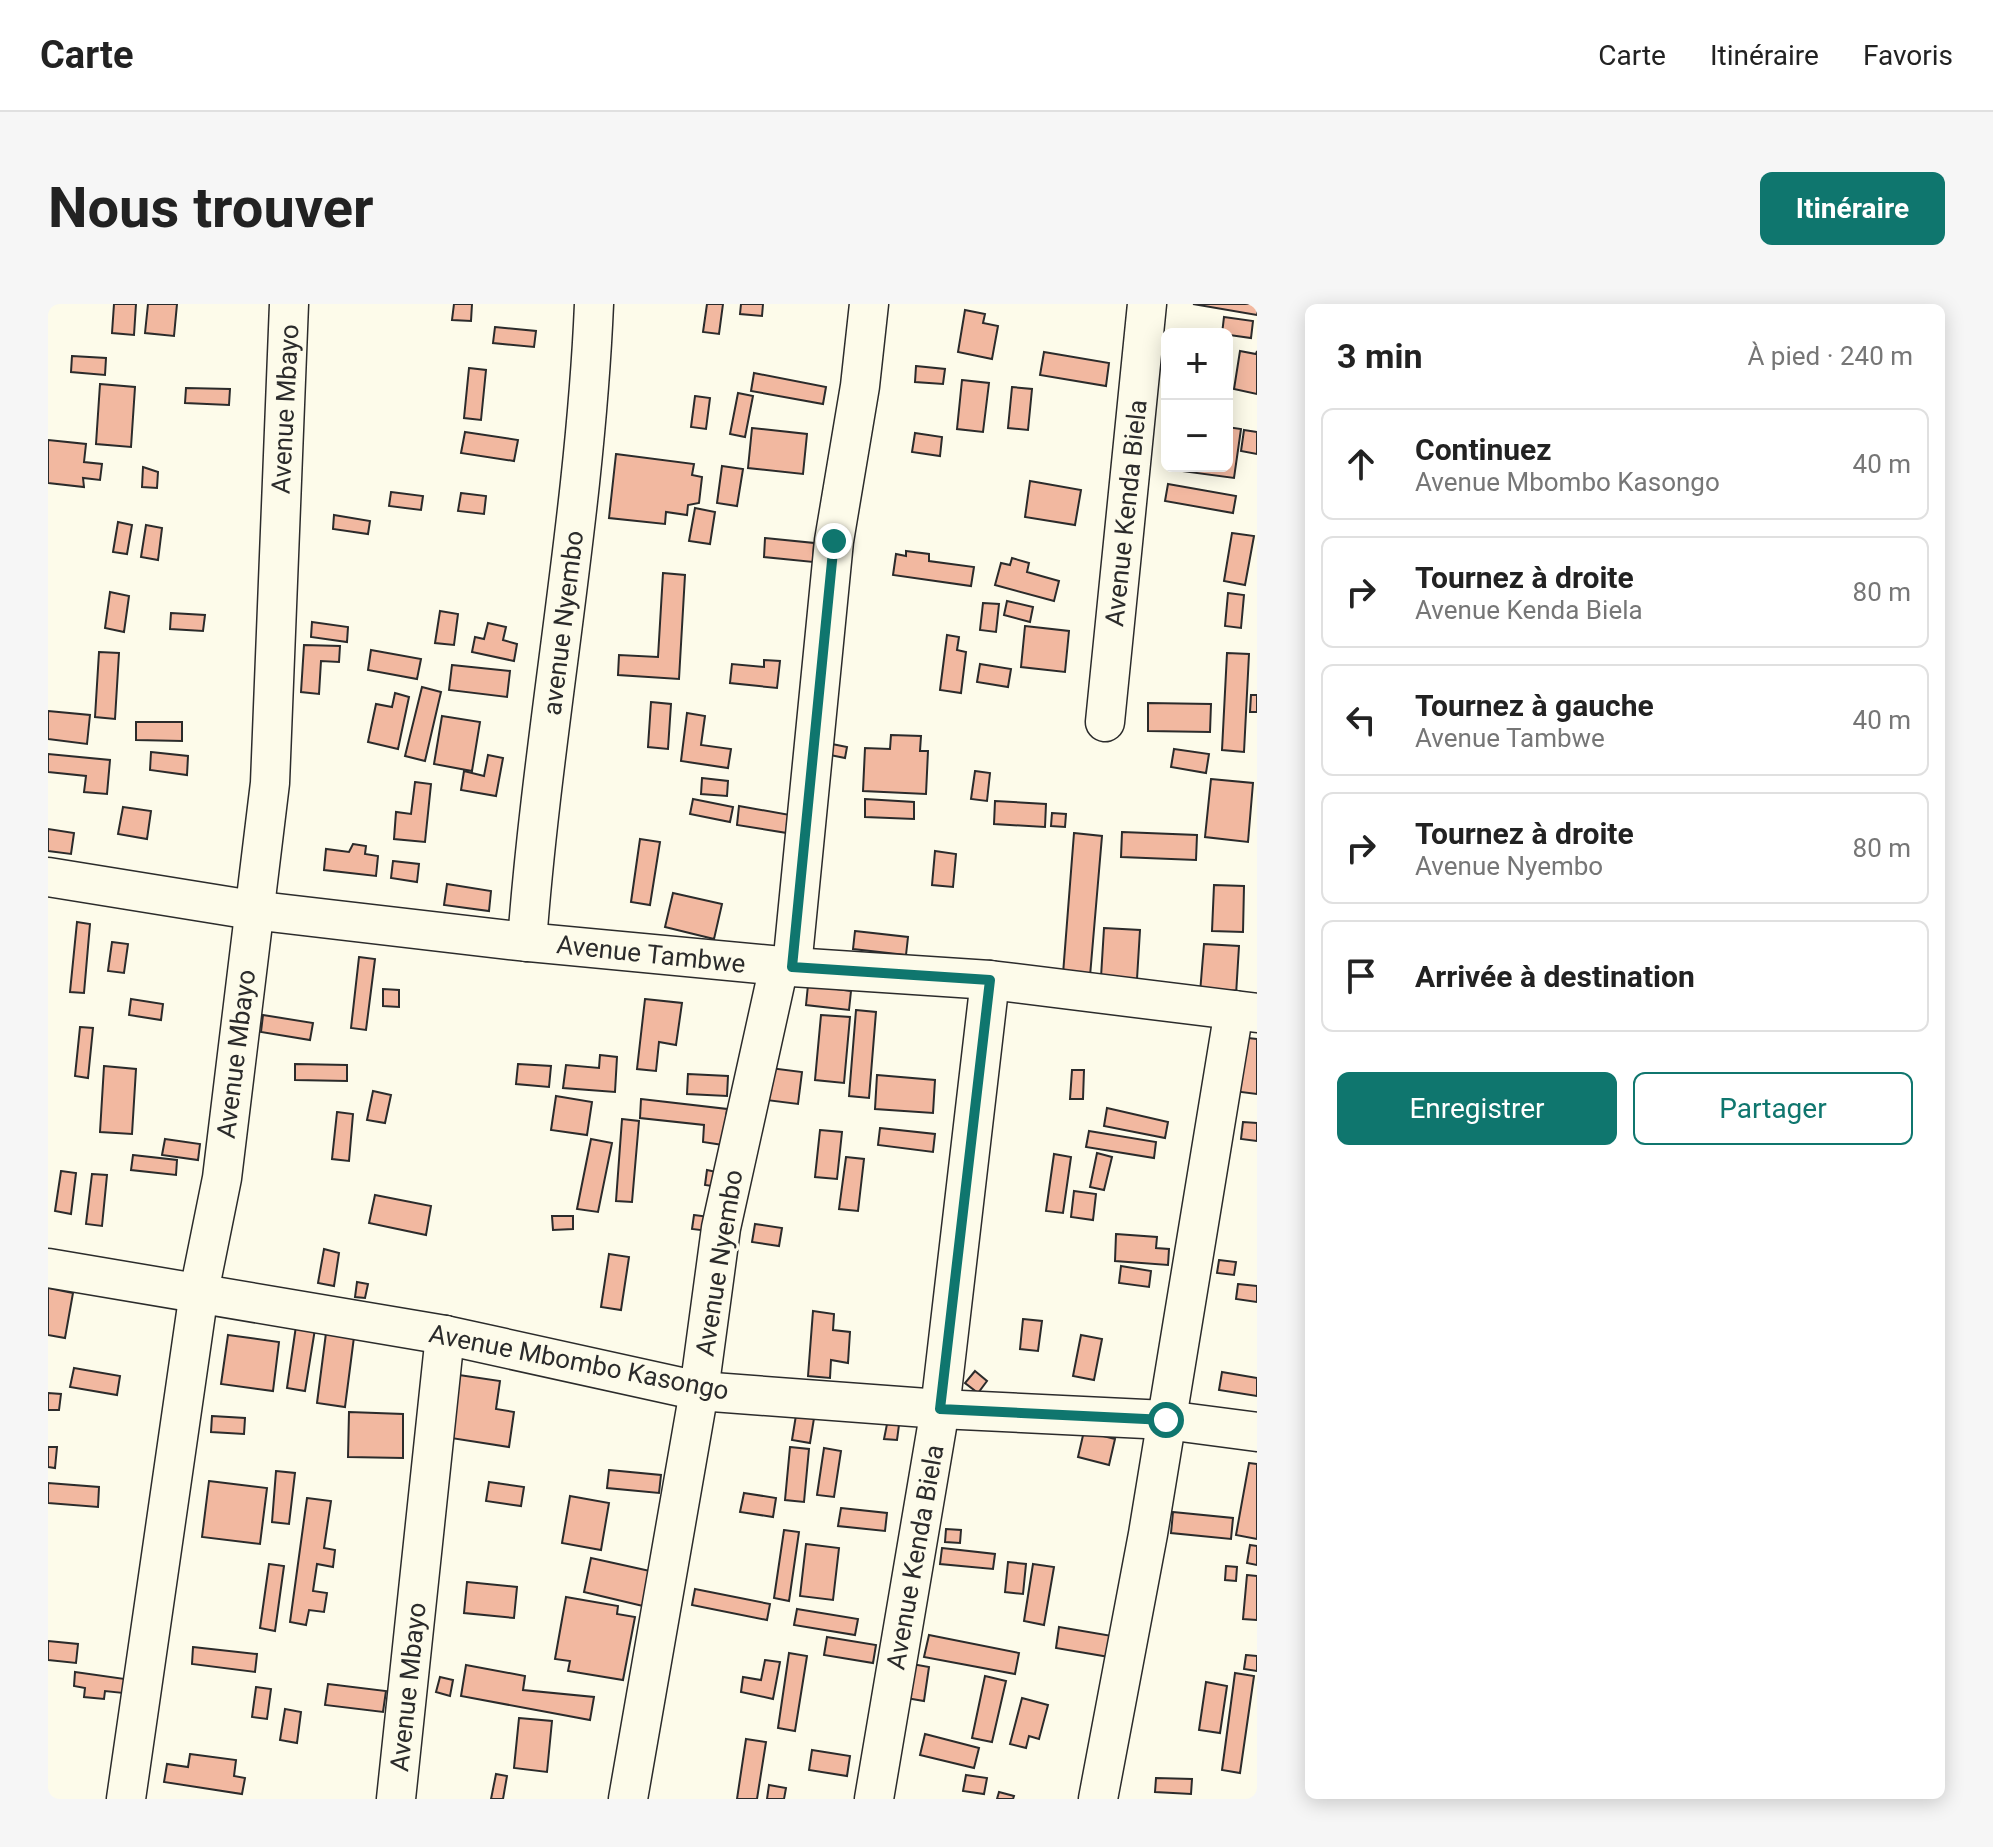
<!DOCTYPE html>
<html lang="fr">
<meta charset="utf-8">
<style>
body{margin:0;font-family:Roboto,sans-serif;background:#f6f6f6;color:#222}
.controls{position:absolute;right:24px;top:24px;display:grid;overflow:hidden;border-radius:12px;box-shadow:0 4px 20px #0003}
.controls button{width:72px;height:72px;display:grid;place-items:center;padding:0;border:0;border-bottom:2px solid #e0e0e0;background:#fff;color:#222;font:40px sans-serif}
.stop{position:absolute;width:24px;height:24px;margin:-18px;border:6px solid #0f766e;border-radius:50%;background:#fff}
.stop.end{background:#0f766e;border-color:#fff;box-shadow:0 2px 8px #0008}
.list{margin:0;padding:0;list-style:none}
h2{display:flex;justify-content:space-between;align-items:center;height:104px;margin:0;padding:0 32px;font-size:34px}
h2 small{font-size:26px;font-weight:400;color:#767676}
.list li{display:grid;grid-template-columns:52px 1fr auto;gap:24px;align-items:center;box-sizing:border-box;height:112px;margin:0 16px 16px;padding:0 16px;border:2px solid #e0e0e0;border-radius:12px}
.list b{display:block;font-size:30px;white-space:nowrap}
.list p{margin:0;font-size:26px;white-space:nowrap;color:#767676}
.list em{font-size:26px;font-style:normal;color:#767676}
.actions{display:flex;gap:16px;padding:24px 32px}
.actions a{flex:1;padding:18px 0;border:2px solid #0f766e;border-radius:12px;text-align:center;font-size:28px;color:#0f766e}
.actions .main{background:#0f766e;color:#fff}
.icon{flex:none;width:44px;height:44px;fill:none;stroke:currentColor;stroke-width:2;stroke-linecap:round;stroke-linejoin:round}
.map{position:relative;flex:none;width:1209px;height:1495px;overflow:hidden;border-radius:12px}
header{display:flex;align-items:center;gap:48px;box-sizing:border-box;height:112px;padding:0 40px;background:#fff;border-bottom:2px solid #e0e0e0}
header strong{font-size:38px}
nav{display:flex;gap:44px;margin-inline-start:auto;font-size:28px}
.intro{display:flex;align-items:center;justify-content:space-between;box-sizing:border-box;height:192px;padding:0 48px}
h1{margin:0;font-size:56px}
.button{padding:20px 36px;border-radius:12px;background:#0f766e;color:#fff;font-size:28px;font-weight:700}
main{display:flex;gap:48px;padding:0 48px}
aside{flex:1;background:#fff;border-radius:12px;box-shadow:0 4px 20px #0003}
.map>svg:first-child{display:block}
</style>
<header>
<strong>Carte</strong>
<nav><a>Carte</a><a>Itinéraire</a><a>Favoris</a></nav>
</header>
<div class="intro"><h1>Nous trouver</h1><a class="button">Itinéraire</a></div>
<main>
<div class="map">
<svg width="1209" height="1495" viewBox="0 0 1209 1495">
<rect width="100%" height="100%" fill="#fdfbea"/>
<!-- building -->
<g fill="#f2b8a0" stroke="#2b2b2b" stroke-width="2">
<polygon points="66,0 88,0 86,31 64,29"/>
<polygon points="100,0 129,0 126,32 97,29"/>
<polygon points="406,0 424,0 423,17 404,16"/>
<polygon points="659,0 675,0 671,30 655,28"/>
<polygon points="693,0 715,0 714,12 692,10"/>
<polygon points="1145,0 1209,0 1209,11"/>
<polygon points="917,6 937,10 935,19 950,22 944,55 910,48"/>
<polygon points="1176,13 1205,17 1203,34 1174,30"/>
<polygon points="447,23 488,27 486,43 445,39"/>
<polygon points="1192,47 1208,50 1209,47 1209,90 1186,85"/>
<polygon points="996,48 1061,59 1058,82 992,71"/>
<polygon points="24,52 58,54 57,71 23,68"/>
<polygon points="868,62 897,65 895,80 867,78"/>
<polygon points="421,64 438,66 433,116 416,114"/>
<polygon points="706,69 778,83 775,100 703,87"/>
<polygon points="914,76 941,79 935,128 909,125"/>
<polygon points="52,80 87,83 83,143 48,140"/>
<polygon points="964,83 984,85 980,126 960,124"/>
<polygon points="138,84 182,85 181,101 137,99"/>
<polygon points="690,89 705,92 697,133 682,130"/>
<polygon points="647,92 662,94 658,125 643,123"/>
<polygon points="1179,123 1193,125 1186,174 1126,166 1127,162 1179,162"/>
<polygon points="704,124 759,130 755,170 700,164"/>
<polygon points="1196,126 1209,128 1209,150 1193,147"/>
<polygon points="417,128 470,136 466,157 413,149"/>
<polygon points="867,129 894,133 892,152 864,148"/>
<polygon points="0,136 38,140 36,158 54,160 52,176 35,174 36,183 0,179"/>
<polygon points="568,150 646,160 644,171 654,173 651,199 640,201 639,211 618,208 617,220 561,214"/>
<polygon points="674,162 695,165 689,202 669,199"/>
<polygon points="95,163 110,168 109,184 94,183"/>
<polygon points="982,177 1033,186 1027,221 977,213"/>
<polygon points="1120,180 1188,192 1185,209 1117,197"/>
<polygon points="343,188 375,192 373,206 341,202"/>
<polygon points="413,189 438,192 436,210 410,207"/>
<polygon points="647,204 667,208 662,240 641,237"/>
<polygon points="286,211 322,217 320,230 285,225"/>
<polygon points="70,218 84,221 79,250 65,248"/>
<polygon points="98,221 114,224 110,256 93,253"/>
<polygon points="1184,229 1206,232 1197,281 1176,277"/>
<polygon points="717,234 766,239 765,258 716,253"/>
<polygon points="858,247 881,250 881,257 926,263 923,282 845,271 848,250 858,252"/>
<polygon points="964,254 981,259 979,268 1011,277 1006,297 947,281 953,259 962,261"/>
<polygon points="615,269 637,271 631,375 570,371 571,351 610,353"/>
<polygon points="62,288 81,292 76,328 57,324"/>
<polygon points="1180,289 1196,291 1193,324 1177,322"/>
<polygon points="959,297 985,303 982,318 956,311"/>
<polygon points="935,299 951,300 948,328 932,326"/>
<polygon points="392,307 410,310 406,341 387,339"/>
<polygon points="123,309 157,311 155,327 122,325"/>
<polygon points="264,318 300,323 299,338 263,333"/>
<polygon points="440,319 458,323 455,336 469,340 466,357 424,348 427,333 436,335"/>
<polygon points="977,322 1021,327 1017,368 973,363"/>
<polygon points="899,331 911,333 909,346 918,348 913,389 892,386"/>
<polygon points="256,341 292,342 291,358 273,357 271,390 253,388"/>
<polygon points="323,346 373,355 369,375 320,366"/>
<polygon points="51,348 71,349 67,415 47,413"/>
<polygon points="1179,349 1201,350 1196,448 1174,446"/>
<polygon points="716,356 732,357 729,384 682,379 684,360 716,363"/>
<polygon points="932,360 963,365 960,383 929,378"/>
<polygon points="404,361 462,367 459,393 401,386"/>
<polygon points="374,383 393,388 377,457 357,452"/>
<polygon points="347,389 361,393 350,445 320,438 328,400 344,403"/>
<polygon points="1203,391 1209,391 1209,408 1202,408"/>
<polygon points="603,398 623,400 620,445 600,443"/>
<polygon points="1100,399 1163,400 1162,428 1100,427"/>
<polygon points="0,407 42,411 39,440 0,435"/>
<polygon points="639,409 657,412 653,441 683,445 680,464 633,457"/>
<polygon points="394,412 432,418 424,467 386,460"/>
<polygon points="88,418 134,418 134,437 88,436"/>
<polygon points="843,431 873,432 872,447 880,447 878,490 815,487 817,444 842,445"/>
<polygon points="784,440 799,443 797,454 782,451"/>
<polygon points="1126,445 1161,450 1158,469 1123,463"/>
<polygon points="103,448 140,452 139,471 102,466"/>
<polygon points="0,450 62,456 59,490 36,488 38,472 0,468"/>
<polygon points="440,451 455,454 448,492 413,486 416,467 436,472"/>
<polygon points="927,467 942,469 939,497 923,495"/>
<polygon points="654,474 680,477 679,492 653,490"/>
<polygon points="1163,475 1205,479 1200,538 1157,533"/>
<polygon points="367,478 383,480 377,538 346,535 348,508 363,510"/>
<polygon points="645,495 685,503 682,518 642,510"/>
<polygon points="817,495 866,498 866,515 817,513"/>
<polygon points="947,497 998,500 997,523 946,520"/>
<polygon points="691,502 742,511 739,529 689,521"/>
<polygon points="75,503 103,507 99,535 70,530"/>
<polygon points="1004,509 1018,510 1017,523 1003,522"/>
<polygon points="0,525 26,529 23,550 0,547"/>
<polygon points="1074,528 1149,531 1148,556 1073,553"/>
<polygon points="1026,529 1054,532 1042,672 1015,670"/>
<polygon points="592,535 612,538 602,601 583,598"/>
<polygon points="305,540 318,542 317,550 330,552 328,572 276,566 278,545 301,548"/>
<polygon points="887,547 908,550 905,583 884,581"/>
<polygon points="345,557 371,560 369,578 343,574"/>
<polygon points="399,580 443,587 441,607 396,601"/>
<polygon points="1166,581 1196,582 1195,628 1164,627"/>
<polygon points="625,589 674,600 666,635 617,623"/>
<polygon points="29,618 42,620 36,689 22,688"/>
<polygon points="1056,624 1092,626 1089,675 1053,673"/>
<polygon points="807,627 860,633 858,651 805,645"/>
<polygon points="64,638 80,640 76,669 60,667"/>
<polygon points="1156,640 1191,642 1188,691 1152,689"/>
<polygon points="311,653 327,655 318,726 303,724"/>
<polygon points="760,681 803,687 801,706 758,701"/>
<polygon points="335,685 351,686 351,703 335,702"/>
<polygon points="83,695 115,700 113,716 81,711"/>
<polygon points="597,695 634,699 628,741 611,738 608,767 589,765"/>
<polygon points="808,706 828,708 821,794 801,792"/>
<polygon points="215,711 265,719 262,736 213,728"/>
<polygon points="773,711 802,713 796,779 767,776"/>
<polygon points="32,723 45,724 40,774 27,772"/>
<polygon points="1191,733 1209,735 1209,790 1185,787"/>
<polygon points="552,751 569,753 567,788 515,784 518,761 551,764"/>
<polygon points="247,760 299,761 299,777 247,776"/>
<polygon points="470,760 503,762 501,783 468,780"/>
<polygon points="56,762 88,765 84,830 52,828"/>
<polygon points="722,764 754,768 750,800 718,796"/>
<polygon points="1024,766 1036,766 1035,795 1022,795"/>
<polygon points="640,770 680,772 679,792 639,790"/>
<polygon points="829,771 887,776 885,809 827,805"/>
<polygon points="325,787 343,791 337,819 319,816"/>
<polygon points="508,792 544,798 539,831 503,826"/>
<polygon points="593,795 679,805 675,841 655,838 656,821 592,814"/>
<polygon points="1059,804 1120,818 1117,834 1056,822"/>
<polygon points="289,808 305,810 301,857 284,855"/>
<polygon points="574,815 591,817 584,898 568,897"/>
<polygon points="1195,818 1209,819 1209,837 1193,835"/>
<polygon points="832,824 887,830 885,848 830,841"/>
<polygon points="772,826 794,828 789,875 767,873"/>
<polygon points="1041,827 1108,838 1106,854 1038,843"/>
<polygon points="117,835 152,840 150,856 114,851"/>
<polygon points="543,835 564,839 550,908 529,905"/>
<polygon points="1049,849 1064,853 1056,886 1042,883"/>
<polygon points="1006,850 1023,853 1015,909 998,907"/>
<polygon points="85,851 129,856 128,871 83,866"/>
<polygon points="798,853 816,855 810,907 791,905"/>
<polygon points="659,866 673,869 671,883 657,881"/>
<polygon points="13,867 28,869 23,910 7,907"/>
<polygon points="44,870 59,871 54,922 38,920"/>
<polygon points="1026,887 1048,890 1045,916 1023,913"/>
<polygon points="327,891 383,902 378,931 321,919"/>
<polygon points="646,911 662,913 660,927 644,925"/>
<polygon points="504,912 525,912 525,925 505,926"/>
<polygon points="707,920 734,924 731,942 704,938"/>
<polygon points="1068,930 1109,933 1108,944 1121,945 1120,961 1067,957"/>
<polygon points="276,945 291,949 286,982 270,979"/>
<polygon points="561,950 581,953 573,1006 553,1003"/>
<polygon points="1171,956 1188,958 1186,971 1169,969"/>
<polygon points="1073,962 1103,967 1101,983 1071,979"/>
<polygon points="309,978 320,980 317,994 307,993"/>
<polygon points="1190,980 1209,982 1209,998 1188,995"/>
<polygon points="0,984 25,989 17,1034 0,1031"/>
<polygon points="765,1007 786,1010 785,1026 802,1028 800,1059 783,1056 782,1074 760,1072"/>
<polygon points="975,1015 994,1017 990,1047 972,1045"/>
<polygon points="248,1022 267,1025 257,1087 239,1084"/>
<polygon points="278,1029 306,1033 297,1103 269,1099"/>
<polygon points="180,1031 231,1038 225,1087 173,1080"/>
<polygon points="1033,1031 1054,1035 1046,1076 1025,1072"/>
<polygon points="26,1064 72,1072 69,1091 22,1083"/>
<polygon points="927,1067 939,1077 930,1089 917,1079"/>
<polygon points="1174,1068 1209,1074 1209,1092 1171,1086"/>
<polygon points="411,1071 452,1077 448,1105 466,1108 461,1143 403,1134"/>
<polygon points="0,1089 13,1090 11,1106 0,1106"/>
<polygon points="749,1105 767,1108 762,1139 744,1136"/>
<polygon points="301,1108 355,1110 355,1154 300,1153"/>
<polygon points="164,1112 197,1114 196,1130 163,1128"/>
<polygon points="839,1120 851,1121 849,1136 836,1135"/>
<polygon points="1036,1127 1067,1135 1061,1161 1030,1153"/>
<polygon points="0,1143 9,1143 7,1164 0,1163"/>
<polygon points="742,1143 761,1145 756,1198 737,1196"/>
<polygon points="776,1144 793,1147 786,1193 769,1191"/>
<polygon points="1201,1159 1209,1160 1209,1235 1188,1231"/>
<polygon points="561,1166 613,1171 611,1189 559,1184"/>
<polygon points="228,1167 247,1169 241,1220 224,1218"/>
<polygon points="161,1177 219,1184 212,1240 154,1233"/>
<polygon points="441,1178 476,1183 473,1202 438,1197"/>
<polygon points="0,1179 51,1183 50,1203 0,1199"/>
<polygon points="696,1189 728,1194 725,1213 692,1208"/>
<polygon points="522,1192 561,1199 553,1246 514,1239"/>
<polygon points="259,1194 283,1197 276,1244 287,1246 285,1263 269,1260 265,1287 279,1289 276,1308 261,1306 258,1321 242,1318"/>
<polygon points="793,1204 839,1209 837,1227 790,1222"/>
<polygon points="1125,1208 1185,1214 1183,1235 1123,1229"/>
<polygon points="898,1225 913,1226 912,1239 897,1238"/>
<polygon points="736,1226 751,1228 741,1297 726,1294"/>
<polygon points="758,1240 791,1244 785,1296 752,1292"/>
<polygon points="1202,1241 1209,1242 1209,1261 1199,1259"/>
<polygon points="894,1244 947,1250 945,1265 892,1260"/>
<polygon points="543,1254 602,1267 595,1302 536,1288"/>
<polygon points="960,1258 978,1260 975,1290 957,1288"/>
<polygon points="221,1260 236,1262 227,1327 212,1324"/>
<polygon points="985,1260 1006,1263 996,1321 976,1317"/>
<polygon points="1178,1262 1189,1263 1188,1277 1177,1276"/>
<polygon points="1199,1271 1209,1272 1209,1316 1195,1315"/>
<polygon points="419,1278 469,1283 466,1314 416,1309"/>
<polygon points="647,1285 722,1300 719,1316 644,1301"/>
<polygon points="518,1293 570,1302 569,1310 587,1313 575,1376 520,1367 522,1357 507,1355"/>
<polygon points="749,1305 810,1315 807,1331 746,1321"/>
<polygon points="1011,1323 1070,1333 1067,1354 1008,1344"/>
<polygon points="881,1331 971,1349 967,1370 876,1353"/>
<polygon points="779,1333 828,1341 825,1359 776,1351"/>
<polygon points="0,1337 30,1340 28,1359 0,1356"/>
<polygon points="145,1343 209,1350 207,1368 144,1360"/>
<polygon points="741,1349 759,1352 747,1427 730,1424"/>
<polygon points="1198,1351 1209,1352 1209,1367 1196,1365"/>
<polygon points="717,1356 732,1358 725,1395 693,1388 695,1373 713,1376"/>
<polygon points="864,1360 881,1363 876,1397 858,1394"/>
<polygon points="418,1361 477,1372 475,1386 546,1393 542,1416 413,1392"/>
<polygon points="27,1368 77,1375 75,1389 57,1387 56,1395 36,1393 37,1384 26,1382"/>
<polygon points="1187,1369 1206,1372 1192,1469 1174,1466"/>
<polygon points="937,1372 958,1377 944,1438 924,1434"/>
<polygon points="392,1373 405,1376 402,1392 388,1388"/>
<polygon points="1158,1378 1179,1382 1172,1429 1151,1426"/>
<polygon points="280,1380 338,1387 335,1408 277,1401"/>
<polygon points="208,1383 223,1385 219,1415 204,1413"/>
<polygon points="974,1394 1000,1401 991,1435 981,1432 978,1444 962,1440"/>
<polygon points="237,1405 253,1408 249,1439 232,1436"/>
<polygon points="471,1414 504,1417 499,1468 466,1464"/>
<polygon points="877,1430 931,1444 926,1464 872,1451"/>
<polygon points="698,1435 718,1438 709,1495 689,1495"/>
<polygon points="764,1446 802,1452 799,1472 761,1466"/>
<polygon points="142,1450 188,1456 186,1472 197,1474 194,1490 116,1478 119,1460 140,1463"/>
<polygon points="448,1470 459,1472 455,1495 443,1495"/>
<polygon points="918,1471 939,1474 936,1490 915,1487"/>
<polygon points="1108,1474 1144,1475 1143,1490 1107,1488"/>
<polygon points="721,1481 738,1484 736,1495 719,1495"/>
<polygon points="951,1488 966,1492 965,1495 949,1495"/>
</g>
<g fill="none" stroke-linecap="round" stroke-linejoin="round">
<defs>
<g id="minor">
<polyline points="1057,418 1099,0"/>
<polyline points="0,573 204,606 479,638 744,663 942,676 1209,709"/>
<path d="M479,638C495,424 537,214 546,0"/>
<polyline points="744,663 786,237 812,82 821,0"/>
<polyline points="0,964 397,1031 651,1087 892,1105 1118,1116 1209,1128"/>
<polyline points="78,1495 151,988 174,874 222,479 241,0"/>
<polyline points="348,1495 397,1031"/>
<polyline points="580,1495 651,1087 673,924 731,662"/>
<polyline points="826,1495 892,1105 942,676"/>
<polyline points="1050,1495 1100,1230 1186,706"/>
</g>
</defs>
<!-- minor casing -->
<use href="#minor" stroke="#2b2b2b" stroke-width="41"/>
<!-- minor -->
<use href="#minor" stroke="#fdfbea" stroke-width="38"/>
</g>
<g fill="none" stroke-linecap="round" stroke-linejoin="round">
<!-- route -->
<polyline stroke="#0f766e" stroke-width="10" points="786,237 744,663 942,676 892,1105 1118,1116"/>
</g>
<g text-anchor="middle" dominant-baseline="central" stroke-width="6" stroke-linejoin="round" paint-order="stroke">
<!-- street labels -->
<g font-size="26" fill="#2b2b2b" stroke="#fdfbea">
<text transform="translate(237 105) rotate(-87)">Avenue Mbayo</text>
<text transform="translate(1078 209) rotate(-84)">Avenue Kenda Biela</text>
<text transform="translate(515 319) rotate(-83)">avenue Nyembo</text>
<text transform="translate(603 650) rotate(6)">Avenue Tambwe</text>
<text transform="translate(188 750) rotate(-83)">Avenue Mbayo</text>
<text transform="translate(671 959) rotate(-81)">Avenue Nyembo</text>
<text transform="translate(531 1058) rotate(11)">Avenue Mbombo Kasongo</text>
<text transform="translate(867 1253) rotate(-80)">Avenue Kenda Biela</text>
<text transform="translate(360 1383) rotate(-84)">Avenue Mbayo</text>
</g>
</g>
</svg>
<div class="controls">
<button>+</button>
<button>−</button>
</div>
<div class="stop" style="left:1118px;top:1116px"></div>
<div class="stop end" style="left:786px;top:237px"></div>
</div>
<aside>
<h2>3 min<small>À pied · 240 m</small></h2>
<ul class="list">
<li><svg class="icon" aria-label="ahead" viewBox="0 0 24 24"><path d="M12 20V5M6 11l6-6 6 6"/></svg><div><b>Continuez</b><p>Avenue Mbombo Kasongo</p></div><em>40 m</em></li>
<li><svg class="icon" aria-label="right" viewBox="0 0 24 24"><path d="M7 20v-9h11M14 6l5 5-5 5"/></svg><div><b>Tournez à droite</b><p>Avenue Kenda Biela</p></div><em>80 m</em></li>
<li><svg class="icon" aria-label="left" viewBox="0 0 24 24"><path d="M17 20v-9H6M10 6l-5 5 5 5"/></svg><div><b>Tournez à gauche</b><p>Avenue Tambwe</p></div><em>40 m</em></li>
<li><svg class="icon" aria-label="right" viewBox="0 0 24 24"><path d="M7 20v-9h11M14 6l5 5-5 5"/></svg><div><b>Tournez à droite</b><p>Avenue Nyembo</p></div><em>80 m</em></li>
<li><svg class="icon" aria-label="arrive" viewBox="0 0 24 24"><path d="M6 21V4h12l-3 4 3 4H6"/></svg><div><b>Arrivée à destination</b></div></li>
</ul>
<div class="actions"><a class="main">Enregistrer</a><a>Partager</a></div>
</aside>
</main>
